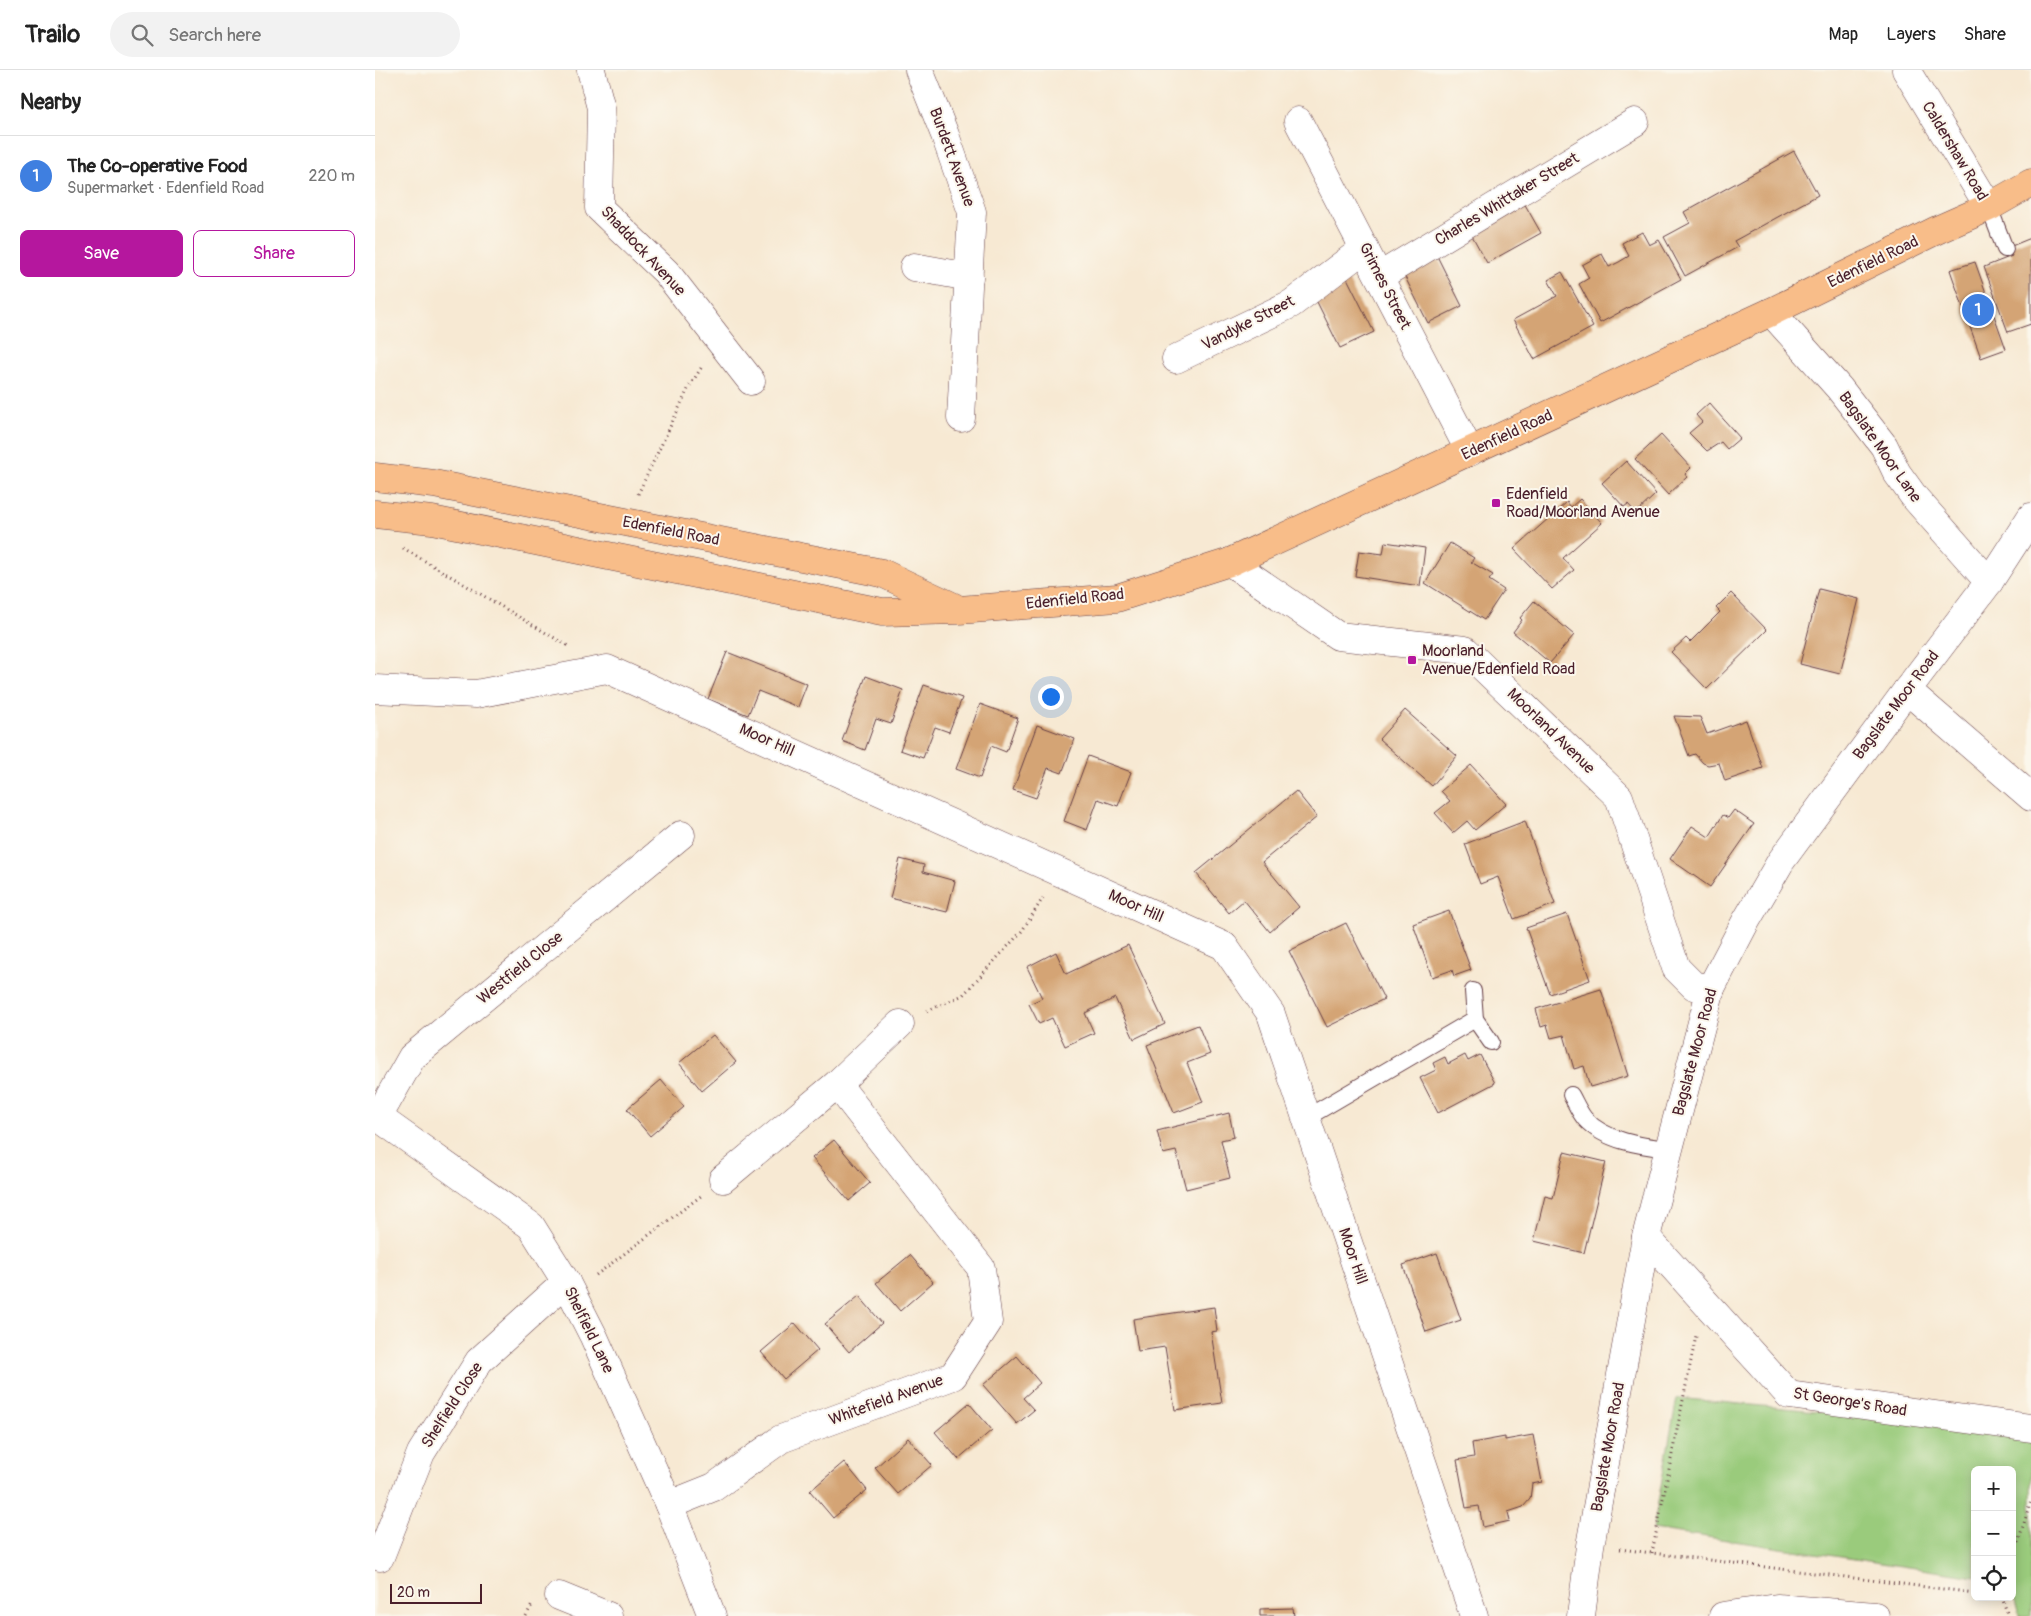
<!DOCTYPE html>
<meta charset="utf-8">
<style>
body{margin:0;font-family:Pangolin,sans-serif;background:#f2f2f2;color:#222}
.controls{position:absolute;right:15px;bottom:15px;display:grid;overflow:hidden;border-radius:8px;box-shadow:0 2px 12px #0003}
.controls button{width:45px;height:45px;display:grid;place-items:center;padding:0;border:0;border-bottom:1px solid #e0e0e0;background:#fff;color:#222;font:25px sans-serif}
.scale{position:absolute;left:15px;bottom:12px;width:92px;box-sizing:border-box;padding-left:5px;border:2px solid #4a1f2b;border-top:0;font-size:14px;line-height:18px;white-space:nowrap;color:#4a1f2b;-webkit-text-stroke:4px #fbf7ec;paint-order:stroke}
.you{position:absolute;left:675px;top:626px;width:18px;height:18px;margin:-12px;border:4px solid #fff;border-radius:50%;background:#1a73e8;box-shadow:0 0 0 8px #1a73e833}
.badge{display:grid;place-items:center;width:32px;height:32px;border-radius:50%;background:#b5179e;color:#fff;font-size:16px;font-weight:700}
.pin{position:absolute;translate:-50% -50%;border:2px solid #fff;box-shadow:0 1px 5px #0006}
.list{margin:0;padding:0;list-style:none}
h2{display:flex;justify-content:space-between;align-items:center;height:65px;margin:0;padding:0 20px;font-size:21px}
h2 small{font-size:16px;font-weight:400;color:#767676}
.list li{display:grid;grid-template-columns:32px 1fr auto;gap:15px;align-items:center;box-sizing:border-box;height:80px;padding:0 20px;border-top:1px solid #e0e0e0}
.list b{display:block;font-size:19px;white-space:nowrap}
.list p{margin:0;font-size:16px;white-space:nowrap;color:#767676}
.list em{font-size:16px;font-style:normal;color:#767676}
.actions{display:flex;gap:10px;padding:15px 20px}
.actions a{flex:1;padding:11px 0;border:1px solid #b5179e;border-radius:8px;text-align:center;font-size:18px;color:#b5179e}
.actions .main{background:#b5179e;color:#fff}
.icon{flex:none;width:28px;height:28px;fill:none;stroke:currentColor;stroke-width:2;stroke-linecap:round;stroke-linejoin:round}
.map{position:relative;flex:none;width:1656px;height:1546px;overflow:hidden}
header{display:flex;align-items:center;gap:30px;box-sizing:border-box;height:70px;padding:0 25px;background:#fff;border-bottom:1px solid #e0e0e0}
header strong{font-size:24px}
nav{display:flex;gap:28px;margin-inline-start:auto;font-size:18px}
.search{width:350px;height:45px;background:#f2f2f2;display:flex;align-items:center;gap:12px;box-sizing:border-box;padding:0 18px;border-radius:28px;color:#767676;font-size:19px}
main{display:flex}
aside{flex:1;background:#fff}
.map>svg:first-child{display:block}
</style>
<header>
<strong>Trailo</strong>
<div class="search"><svg class="icon" aria-label="search" viewBox="0 0 24 24"><circle cx="10" cy="10" r="6"/><path d="M15 15l6 6"/></svg>Search here</div>
<nav><a>Map</a><a>Layers</a><a>Share</a></nav>
</header>
<main>
<aside>
<h2>Nearby<small></small></h2>
<ul class="list">
<li><span class="badge" style="background:#3f7fe0">1</span><div><b>The Co-operative Food</b><p>Supermarket · Edenfield Road</p></div><em>220 m</em></li>
</ul>
<div class="actions"><a class="main">Save</a><a>Share</a></div>
</aside>
<div class="map">
<svg width="1656" height="1546" viewBox="0 0 1656 1546">
<rect width="100%" height="100%" fill="#fbf7ec"/>
<filter id="ink" filterUnits="userSpaceOnUse"><feTurbulence type="fractalNoise" baseFrequency=".02" numOctaves="2"/><feDisplacementMap in="SourceGraphic" scale="10" xChannelSelector="R" yChannelSelector="G"/><feConvolveMatrix kernelMatrix="1 2 1 2 8 2 1 2 1" color-interpolation-filters="sRGB"/></filter>
<filter id="wash" filterUnits="userSpaceOnUse"><feTurbulence type="fractalNoise" baseFrequency=".0096" numOctaves="4" result="noise"/><feDisplacementMap in="SourceGraphic" scale="20" xChannelSelector="R" yChannelSelector="G"/><feGaussianBlur stdDeviation="1.12" result="paint"/><feColorMatrix in="noise" values="0 0 0 0 0 0 0 0 0 0 0 0 0 0 0 0 0 1.4 0 .05"/><feComposite in="paint" operator="in"/></filter>
<g filter="url(#wash)">
<rect width="100%" height="100%" fill="#f7e9d3"/>
<!-- green -->
<polygon fill="#9acb7b" stroke="#727553" points="1302,1328 1656,1361 1656,1546 1644,1546 1637,1520 1637,1400 1600,1400 1600,1507 1278,1459"/>
<g id="blocks">
<!-- building -->
<g fill="#d4a475">
<polygon points="1419,81 1443,125 1359,171 1363,177 1310,206 1289,167 1315,153 1309,142"/>
<polygon points="1148,131 1166,163 1112,193 1094,160"/>
<polygon points="1267,162 1274,175 1284,170 1306,209 1225,253 1204,214 1214,208 1207,195 1227,184 1234,197 1244,192 1254,186 1247,173"/>
<polygon points="1656,168 1656,254 1633,262 1609,197 1637,186 1634,177"/>
<polygon points="1059,180 1087,236 1053,253 1025,197"/>
<polygon points="1600,192 1631,279 1606,288 1575,200"/>
<polygon points="1187,202 1218,257 1159,289 1138,250 1182,226 1173,210"/>
<polygon points="970,204 999,262 965,278 936,220"/>
<polygon points="1334,333 1365,368 1352,379 1346,372 1332,381 1314,363 1327,352 1321,345"/>
<polygon points="1286,365 1316,398 1310,404 1312,407 1293,425 1260,389"/>
<polygon points="1251,391 1281,424 1261,443 1253,434 1249,437 1227,413"/>
<polygon points="1205,429 1227,453 1188,488 1199,500 1177,519 1139,479 1192,432 1196,437"/>
<polygon points="1010,472 1050,478 1045,516 980,506 984,481 1008,484"/>
<polygon points="1075,473 1099,488 1096,492 1118,505 1114,510 1129,520 1109,550 1050,513"/>
<polygon points="1444,519 1484,529 1465,604 1425,594"/>
<polygon points="1356,523 1392,560 1332,619 1296,582 1311,568 1315,572 1345,542 1341,538"/>
<polygon points="1159,531 1199,565 1175,593 1138,562 1147,550 1145,548"/>
<polygon points="352,582 432,614 423,637 383,621 373,645 333,629"/>
<polygon points="491,606 528,620 516,654 501,649 490,680 467,671"/>
<polygon points="549,615 587,628 574,662 560,657 548,688 525,680"/>
<polygon points="605,634 643,648 631,682 616,676 605,708 581,699"/>
<polygon points="1030,640 1082,686 1057,716 1004,669"/>
<polygon points="1299,646 1325,647 1332,664 1371,650 1388,698 1350,711 1344,693 1333,695 1328,693 1320,684 1314,686"/>
<polygon points="662,655 700,669 687,703 673,698 661,728 638,720"/>
<polygon points="713,686 756,702 743,736 723,729 712,760 689,751"/>
<polygon points="1096,695 1131,734 1100,760 1092,751 1078,763 1060,743 1075,731 1066,721"/>
<polygon points="921,721 942,747 887,792 924,837 895,862 869,830 854,843 821,803"/>
<polygon points="1359,740 1379,754 1335,817 1295,789 1317,756 1334,767 1348,745 1353,748"/>
<polygon points="1150,751 1180,834 1139,849 1123,807 1105,814 1090,774"/>
<polygon points="525,789 549,795 548,802 580,811 572,842 515,828"/>
<polygon points="1074,841 1096,900 1079,906 1077,900 1057,907 1038,854"/>
<polygon points="1192,844 1215,910 1175,924 1151,858"/>
<polygon points="971,853 1009,929 952,957 914,881"/>
<polygon points="753,875 790,954 759,969 740,928 710,943 719,963 690,976 677,948 664,954 654,934 667,928 652,897 681,882 691,904"/>
<polygon points="1226,919 1253,1006 1215,1017 1209,996 1199,999 1189,965 1176,968 1172,955 1166,957 1161,939"/>
<polygon points="823,955 835,984 812,993 828,1032 799,1043 772,975"/>
<polygon points="338,965 361,992 327,1021 304,993"/>
<polygon points="1090,985 1093,991 1105,985 1120,1013 1063,1043 1045,1008 1061,1000 1058,993 1070,987 1073,994"/>
<polygon points="286,1010 309,1037 275,1066 252,1039"/>
<polygon points="854,1043 859,1067 846,1070 855,1108 811,1119 801,1081 788,1084 782,1061"/>
<polygon points="459,1070 495,1113 474,1131 437,1088"/>
<polygon points="1189,1082 1231,1092 1209,1183 1159,1171 1170,1126 1178,1128"/>
<polygon points="1062,1183 1086,1250 1051,1262 1028,1195"/>
<polygon points="535,1185 558,1212 525,1241 501,1213"/>
<polygon points="484,1226 507,1253 474,1282 450,1254"/>
<polygon points="839,1237 842,1261 836,1262 847,1333 800,1340 790,1277 763,1281 758,1249"/>
<polygon points="420,1253 443,1280 409,1309 386,1282"/>
<polygon points="642,1286 665,1313 648,1328 659,1340 642,1354 608,1315"/>
<polygon points="594,1333 617,1360 583,1389 560,1362"/>
<polygon points="1158,1365 1167,1412 1157,1414 1155,1429 1148,1437 1133,1442 1135,1451 1108,1457 1104,1436 1091,1438 1082,1390 1099,1387 1097,1373 1130,1367 1130,1370"/>
<polygon points="533,1368 557,1395 523,1424 500,1398"/>
<polygon points="469,1392 492,1420 458,1448 435,1421"/>
<polygon points="918,1538 919,1546 885,1546 885,1539"/>
</g>
</g>
</g>
<g filter="url(#ink)">
<use href="#blocks" fill-opacity="0" stroke="#643d44" stroke-width="1"/>
<g fill="none" stroke-linecap="round" stroke-linejoin="round">
<defs>
<g id="service">
<polyline points="1614,137 1630,179"/>
<polyline points="1100,949 1116,972"/>
<path d="M1196,1025C1200,1032 1204,1042 1210,1049C1230,1071 1266,1076 1294,1079"/>
<polyline points="931,1048 1100,949 1098,921"/>
</g>
<g id="minor">
<polyline points="216,0 226,38 224,138 291,202 376,311"/>
<polyline points="544,0 570,65 597,142 586,348"/>
<polyline points="1531,0 1614,137"/>
<polyline points="923,51 1095,382"/>
<polyline points="539,197 594,207"/>
<polyline points="1005,206 1260,52"/>
<polyline points="1396,242 1464,318 1509,376 1522,403 1540,428 1614,512"/>
<polyline points="801,289 916,234 990,178"/>
<polyline points="855,492 963,566 1090,580 1244,727 1301,898 1319,916 1336,918"/>
<polyline points="0,619 101,624 232,599 849,876 896,944 1099,1546"/>
<polyline points="1532,620 1656,727"/>
<polyline points="0,1045 156,1156 191,1212 219,1267 294,1435 337,1546"/>
<polyline points="3,1047 37,987 306,765"/>
<polyline points="348,1109 462,1014 525,954"/>
<polyline points="1271,1167 1414,1325 1656,1358"/>
<polyline points="294,1435 339,1417 406,1369 578,1306 613,1252 606,1198 462,1014"/>
<polyline points="5,1487 46,1383 104,1291 191,1212"/>
<polyline points="184,1526 233,1546"/>
<polyline points="1348,1546 1402,1538 1500,1546"/>
</g>
<polyline id="tertiary" points="1206,1546 1215,1476 1271,1167 1336,918 1371,851 1406,791 1532,620 1614,512 1656,447"/>
<g id="primary">
<polyline points="0,407 59,414 507,503 579,537"/>
<polyline points="0,444 57,450 507,542 584,540 742,528 855,492 1396,242 1562,160 1614,137 1656,113"/>
</g>
</defs>
<!-- service casing -->
<use href="#service" stroke="#643d44" stroke-width="18"/>
<!-- minor casing -->
<use href="#minor" stroke="#643d44" stroke-width="29"/>
<!-- tertiary casing -->
<use href="#tertiary" stroke="#643d44" stroke-width="29"/>
<!-- primary casing -->
<use href="#primary" stroke="#643d44" stroke-width="29"/>
<!-- path -->
<g stroke="#643d44" stroke-width="3" stroke-dasharray="1 4" stroke-linecap="butt">
<polyline points="263,424 314,317 328,295"/>
<polyline points="28,478 193,576"/>
<polyline points="552,941 588,925 647,861 668,828"/>
<polyline points="221,1205 326,1126"/>
<polyline points="1245,1479 1600,1523"/>
<polyline points="1277,1483 1321,1266"/>
<polyline points="1637,1491 1656,1431"/>
<polyline points="1627,1527 1633,1546"/>
<polyline points="151,1546 157,1535"/>
</g>
<!-- service -->
<use href="#service" stroke="#fff" stroke-width="16"/>
<!-- minor -->
<use href="#minor" stroke="#fff" stroke-width="28"/>
<!-- tertiary -->
<use href="#tertiary" stroke="#fff" stroke-width="28"/>
<!-- primary -->
<use href="#primary" stroke="#f8bd89" stroke-width="28"/>
</g>
</g>
<!-- markers -->
<g fill="#b5179e" stroke="#fbf7ec" stroke-width="2">
<rect x="1116" y="428" width="10" height="10" rx="2.5"/>
<rect x="1032" y="585" width="10" height="10" rx="2.5"/>
</g>
<g text-anchor="middle" dominant-baseline="central" stroke-width="4" stroke-linejoin="round" paint-order="stroke">
<!-- street labels -->
<g font-size="16" fill="#4a1f2b" stroke="#fbf7ec">
<text transform="translate(1580 81) rotate(59)">Caldershaw Road</text>
<text transform="translate(577 87) rotate(70)">Burdett Avenue</text>
<text transform="translate(1132 129) rotate(-31)">Charles Whittaker Street</text>
<text transform="translate(268 181) rotate(47)">Shaddock Avenue</text>
<text transform="translate(1498 192) rotate(-26)">Edenfield Road</text>
<text transform="translate(1010 216) rotate(63)">Grimes Street</text>
<text transform="translate(873 253) rotate(-27)">Vandyke Street</text>
<text transform="translate(1132 365) rotate(-25)">Edenfield Road</text>
<text transform="translate(1505 377) rotate(55)">Bagslate Moor Lane</text>
<text transform="translate(296 461) rotate(11)">Edenfield Road</text>
<text transform="translate(700 529) rotate(-6)">Edenfield Road</text>
<text transform="translate(1521 635) rotate(-53)">Bagslate Moor Road</text>
<text transform="translate(1176 661) rotate(44)">Moorland Avenue</text>
<text transform="translate(392 670) rotate(24)">Moor Hill</text>
<text transform="translate(761 836) rotate(24)">Moor Hill</text>
<text transform="translate(145 898) rotate(-39)">Westfield Close</text>
<text transform="translate(1320 982) rotate(-75)">Bagslate Moor Road</text>
<text transform="translate(978 1186) rotate(71)">Moor Hill</text>
<text transform="translate(214 1260) rotate(64)">Shelfield Lane</text>
<text transform="translate(511 1330) rotate(-20)">Whitefield Avenue</text>
<text transform="translate(1475 1332) rotate(9)">St George's Road</text>
<text transform="translate(77 1335) rotate(-57)">Shelfield Close</text>
<text transform="translate(1233 1377) rotate(-80)">Bagslate Moor Road</text>
</g>
<!-- poi labels -->
<g font-size="16" fill="#4a1f2b" stroke="#fbf7ec" text-anchor="start">
<text x="1131" y="424">Edenfield<tspan x="1131" dy="18">Road/Moorland Avenue</tspan></text>
<text x="1047" y="581">Moorland<tspan x="1047" dy="18">Avenue/Edenfield Road</tspan></text>
</g>
</g>
</svg>
<div class="controls">
<button>+</button>
<button>−</button>
<button><svg class="icon" aria-label="locate" viewBox="0 0 24 24"><circle cx="12" cy="12" r="6"/><path d="M12 2v4M12 18v4M2 12h4M18 12h4"/></svg></button>
</div>
<div class="scale">20 m</div>
<div class="you"></div>
<div class="pin badge" style="left:1603px;top:240px;background:#3f7fe0">1</div>
</div>
</main>
